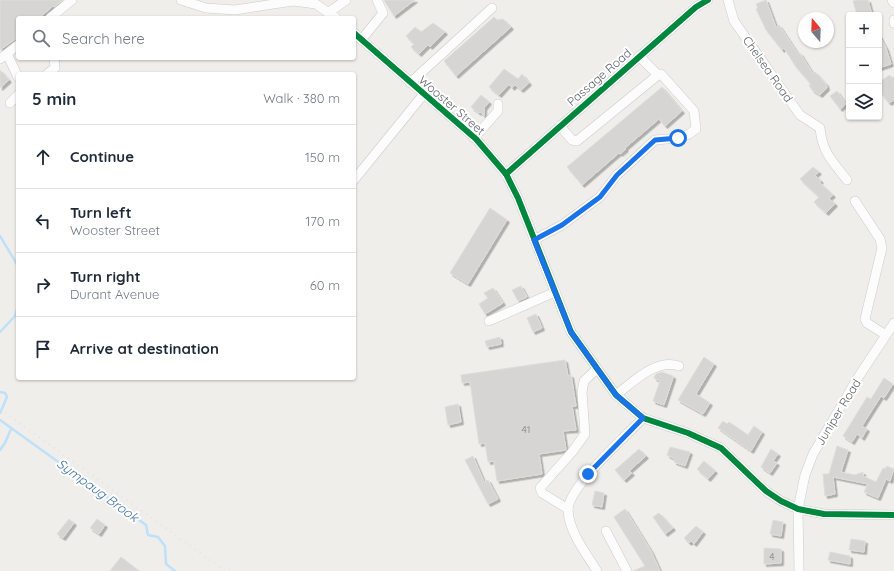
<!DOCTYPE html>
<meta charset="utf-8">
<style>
body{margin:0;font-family:Quicksand,sans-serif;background:#f2f2f3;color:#1f2937}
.controls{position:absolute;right:12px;top:12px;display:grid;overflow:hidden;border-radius:4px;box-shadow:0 1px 3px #0004}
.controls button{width:36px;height:36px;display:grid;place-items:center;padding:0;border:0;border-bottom:1px solid #e0e1e3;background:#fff;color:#1f2937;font:20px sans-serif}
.compass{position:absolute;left:798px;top:12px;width:36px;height:36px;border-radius:50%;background:#fff;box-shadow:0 1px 3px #0004;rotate:341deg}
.stop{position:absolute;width:12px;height:12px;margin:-9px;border:3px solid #1a73e8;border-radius:50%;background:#fff}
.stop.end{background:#1a73e8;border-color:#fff;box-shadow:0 1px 4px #0008}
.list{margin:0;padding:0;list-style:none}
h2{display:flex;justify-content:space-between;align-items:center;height:52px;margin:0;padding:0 16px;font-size:17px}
h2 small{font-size:13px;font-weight:400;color:#747a83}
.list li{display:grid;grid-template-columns:26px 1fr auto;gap:12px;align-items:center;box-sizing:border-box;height:64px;padding:0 16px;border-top:1px solid #e0e1e3}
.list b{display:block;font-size:15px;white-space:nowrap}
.list p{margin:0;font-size:13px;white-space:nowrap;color:#747a83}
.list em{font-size:13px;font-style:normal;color:#747a83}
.icon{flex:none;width:22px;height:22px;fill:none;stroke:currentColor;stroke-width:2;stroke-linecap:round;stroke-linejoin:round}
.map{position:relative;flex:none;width:894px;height:571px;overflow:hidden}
.search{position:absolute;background:#fff;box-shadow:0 1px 3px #0004;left:16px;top:16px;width:340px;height:44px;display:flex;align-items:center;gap:10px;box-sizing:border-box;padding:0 14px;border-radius:4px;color:#747a83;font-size:15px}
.panel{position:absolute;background:#fff;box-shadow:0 1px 3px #0004;left:16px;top:72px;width:340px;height:308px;border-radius:4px}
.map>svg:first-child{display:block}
</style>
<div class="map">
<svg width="894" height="571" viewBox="0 0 894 571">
<defs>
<filter id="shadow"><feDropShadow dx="2.5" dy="2.5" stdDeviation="0" flood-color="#0004"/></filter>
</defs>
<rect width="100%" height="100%" fill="#efeeea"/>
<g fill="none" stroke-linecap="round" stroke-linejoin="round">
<!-- stream -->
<g stroke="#bfe0f9" stroke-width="2.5">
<polyline points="0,236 18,266"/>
<polyline points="0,332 15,316 18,306"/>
<polyline points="0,392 5,393 7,397 0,413"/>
<polyline points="0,420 146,525 148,535 158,537 165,546 166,564 175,571"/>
<polyline points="0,450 5,443 11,429"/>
</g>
</g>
<!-- building -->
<g fill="#d6d5d3" stroke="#deddd9" filter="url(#shadow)">
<polygon points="0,0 63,0 54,7 53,6 39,18 18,18 18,37 0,50"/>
<polygon points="384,0 415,0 394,16"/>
<polygon points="766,0 776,27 779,25 798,54 800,53 813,74 815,72 826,84 827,88 820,95 812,90 809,85 811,84 796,67 784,48 782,50 766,30 756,9 758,8 756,4"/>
<polygon points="856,0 868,0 872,15 857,15 853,1"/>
<polygon points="494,17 497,20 503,19 511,27 456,76 444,61"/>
<polygon points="433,23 445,32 430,47 428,45 419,54 411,47 414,44 406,36 415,27 421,32"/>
<polygon points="879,35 886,48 891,64 879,68"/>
<polygon points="504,69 518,79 522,74 529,83 521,90 515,85 512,88 509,84 499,95 489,87"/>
<polygon points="0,70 9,80 0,88"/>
<polygon points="890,75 894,82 894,100 889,103 882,95 883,93 879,87 879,82"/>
<polygon points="662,87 682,111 665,126 659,119 625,148 626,149 620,154 619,153 582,185 567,167"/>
<polygon points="837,91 846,104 840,109 830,96"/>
<polygon points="481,95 489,102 484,108 484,116 480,112 479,113 471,107"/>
<polygon points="813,167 819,172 815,175 821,181 819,182 833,195 829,198 835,204 826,213 814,202 819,197 800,179"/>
<polygon points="490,208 507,220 468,284 450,273"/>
<polygon points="521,286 527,297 518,301 512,290"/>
<polygon points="493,288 503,303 485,314 479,304 488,298 484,293"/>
<polygon points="536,314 542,328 533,332 527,318"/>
<polygon points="500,337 501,344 487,347 485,341"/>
<polygon points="704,357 714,364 696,394 710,403 703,414 678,400"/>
<polygon points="565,360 568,376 571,375 576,406 572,406 576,430 563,431 566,450 539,454 542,474 497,481 494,461 488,462 485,443 479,444 470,382 462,383 461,375"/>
<polygon points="662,372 673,376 673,378 664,405 653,401 660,381 654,378 656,374"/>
<polygon points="884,378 893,384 884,398 881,396 862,426 867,429 862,438 857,434 852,442 843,436 867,397 871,399"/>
<polygon points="458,404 461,422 448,425 445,407"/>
<polygon points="723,421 727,424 729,422 748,435 754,426 762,432 751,451 718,428"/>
<polygon points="837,446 848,450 841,472 855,475 863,472 863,476 876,482 883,468 886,469 886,466 894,469 890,481 886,479 878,498 864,492 868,484 833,477 835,494 825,496 823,474 829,474"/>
<polygon points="670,447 690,452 685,466 674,462 675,459 667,455"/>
<polygon points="639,449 646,456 629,471 632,473 624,480 615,470"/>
<polygon points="771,449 778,454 773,461 777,463 770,473 761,467"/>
<polygon points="473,456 484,482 488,480 498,499 488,504 465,460"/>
<polygon points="704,461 715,471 708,479 697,469"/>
<polygon points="595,491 604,493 602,507 592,505"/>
<polygon points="625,509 651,551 660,571 633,571 645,566 614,517"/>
<polygon points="659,513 673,528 665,534 653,517"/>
<polygon points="69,519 74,523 63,538 57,534"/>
<polygon points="97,519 105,525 99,534 90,528"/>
<polygon points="773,520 783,522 781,536 770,534"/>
<polygon points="696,526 703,532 694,544 691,541 689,543 684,538"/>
<polygon points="851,539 865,541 864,552 849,550"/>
<polygon points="764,548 781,549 781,563 764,564"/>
<polygon points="830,552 850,556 850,564 828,560"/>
<polygon points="121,557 139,571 110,571"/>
</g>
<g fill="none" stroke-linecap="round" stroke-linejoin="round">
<defs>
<g id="minor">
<polyline points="181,0 206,8 235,10 293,1 316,4 336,18"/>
<path d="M728,0L734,21L800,115L820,128C822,152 833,162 847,180"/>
<polyline points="892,0 894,3"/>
<polyline points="328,13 346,0"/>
<polyline points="50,18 72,0"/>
<polyline points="894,20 894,23"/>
<polyline points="354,33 476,139 506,174 518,198 571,332 616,395 643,418 688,433 721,448 766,491 781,501 798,509 824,514 894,515"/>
<polyline points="362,39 383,13 377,0"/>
<polyline points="7,54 18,77"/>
<polyline points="639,56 658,75"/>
<polyline points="0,59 18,45"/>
<polyline points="47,74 55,68 54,58"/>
<polyline points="410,83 492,8"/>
<polyline points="10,103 18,95"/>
<polyline points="474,138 498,111 498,104"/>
<polyline points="506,174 696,7 708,0"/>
<polyline points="354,180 423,95"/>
<polyline points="855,201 880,239 882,248 865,319 867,323 886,335"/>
<polyline points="534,240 562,225 600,197 617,175 655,140 678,138 689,134 696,129 694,111 661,74 658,75 577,141 572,140 560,126"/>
<polyline points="489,321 555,292"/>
<path d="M616,395C633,382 656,358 679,366"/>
<polyline points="568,509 542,493 540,488 572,452 585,434 582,392 584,381 597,369"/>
<polyline points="606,531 627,571"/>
<path d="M597,571C586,553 569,532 568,510C568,487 626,436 643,418"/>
<polyline points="799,571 798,509 805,475 813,454 857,379 894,323"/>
</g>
</defs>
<!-- minor casing -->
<use href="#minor" stroke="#cbcccc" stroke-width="10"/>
<!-- minor -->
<use href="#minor" stroke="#fdfcfc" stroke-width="9"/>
<!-- rail -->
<polyline stroke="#e4e4e4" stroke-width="2.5" stroke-dasharray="1 5" stroke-linecap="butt" points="0,409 225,571"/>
<defs>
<g id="cycleway">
<polyline points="354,33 476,139 506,174 518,198 571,332 616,395 643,418 688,433 721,448 766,491 781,501 798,509 824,514 894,515"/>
<polyline points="506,174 696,7 708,0"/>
</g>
</defs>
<!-- cycleway casing -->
<use href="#cycleway" stroke="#fff" stroke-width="8"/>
<!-- cycleway -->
<use href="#cycleway" stroke="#00873e" stroke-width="6"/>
</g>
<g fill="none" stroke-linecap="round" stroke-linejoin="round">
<!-- route -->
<polyline stroke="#1a73e8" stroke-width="5" points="588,474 643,418 616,395 571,332 534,240 562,225 600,197 617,175 655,140 678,138"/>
</g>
<g text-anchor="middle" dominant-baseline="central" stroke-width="4" stroke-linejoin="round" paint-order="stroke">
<!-- number labels -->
<g font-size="10" fill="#7e8184">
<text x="526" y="429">41</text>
<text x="772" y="556">4</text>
</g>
<!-- street labels -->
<g font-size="12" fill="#5f6368" stroke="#fff">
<text transform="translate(768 69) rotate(55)">Chelsea Road</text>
<text transform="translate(599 77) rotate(-41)">Passage Road</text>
<text transform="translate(452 105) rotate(41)">Wooster Street</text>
<text transform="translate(838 412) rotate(-59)">Juniper Road</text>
</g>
<!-- water labels -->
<g font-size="13" font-style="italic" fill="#4174aa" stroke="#fff">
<text transform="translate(98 490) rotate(36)">Sympaug Brook</text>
</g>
</g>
</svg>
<div class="controls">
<button>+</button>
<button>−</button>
<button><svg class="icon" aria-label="layers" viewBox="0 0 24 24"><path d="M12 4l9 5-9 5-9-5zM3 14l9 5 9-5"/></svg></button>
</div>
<svg class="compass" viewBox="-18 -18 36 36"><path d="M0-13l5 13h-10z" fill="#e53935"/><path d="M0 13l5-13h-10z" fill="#747a83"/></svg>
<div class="stop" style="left:678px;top:138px"></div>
<div class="stop end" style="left:588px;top:474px"></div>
<div class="search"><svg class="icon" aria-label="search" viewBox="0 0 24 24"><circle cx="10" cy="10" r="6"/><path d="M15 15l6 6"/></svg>Search here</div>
<section class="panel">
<h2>5 min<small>Walk · 380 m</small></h2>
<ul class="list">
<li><svg class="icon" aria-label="ahead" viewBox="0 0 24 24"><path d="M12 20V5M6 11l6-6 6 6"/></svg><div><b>Continue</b></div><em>150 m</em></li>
<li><svg class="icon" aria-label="left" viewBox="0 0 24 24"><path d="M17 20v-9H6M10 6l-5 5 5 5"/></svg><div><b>Turn left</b><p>Wooster Street</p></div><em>170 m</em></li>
<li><svg class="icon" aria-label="right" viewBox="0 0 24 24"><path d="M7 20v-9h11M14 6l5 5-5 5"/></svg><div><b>Turn right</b><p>Durant Avenue</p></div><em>60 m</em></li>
<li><svg class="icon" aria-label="arrive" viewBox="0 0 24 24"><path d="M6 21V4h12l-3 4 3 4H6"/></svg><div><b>Arrive at destination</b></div></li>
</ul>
</section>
</div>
